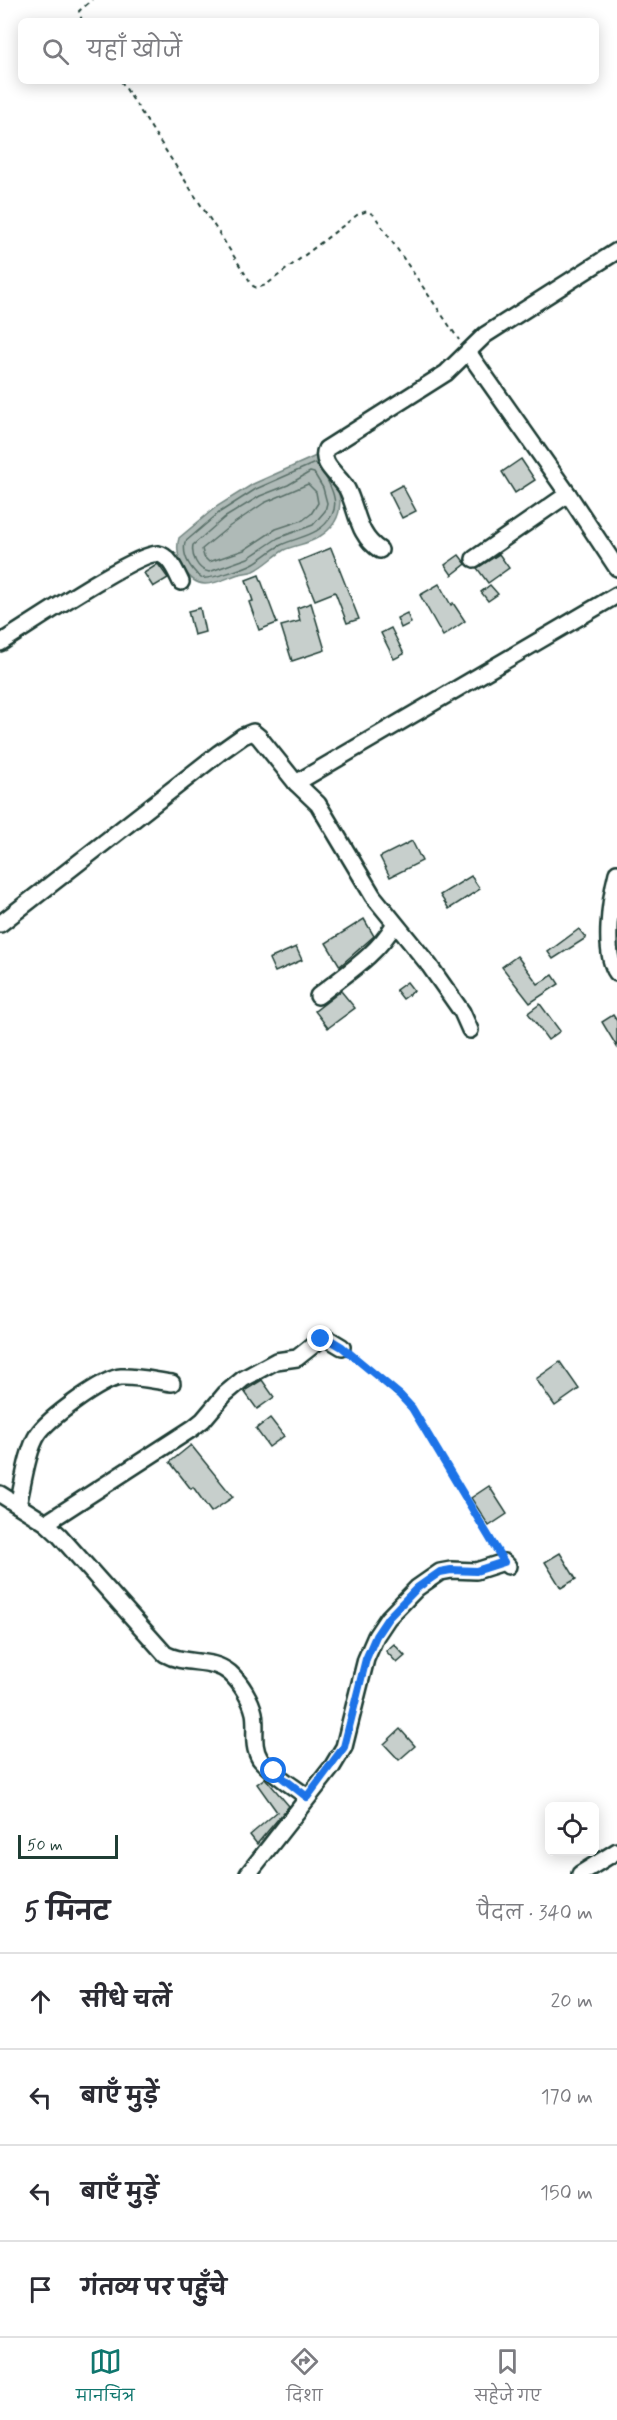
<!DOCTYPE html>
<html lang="hi">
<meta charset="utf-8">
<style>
body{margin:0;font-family:Mynerve,"Playpen Sans Deva",sans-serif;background:#f2f2f3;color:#2b2b33}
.controls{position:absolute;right:18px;bottom:18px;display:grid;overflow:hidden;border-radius:9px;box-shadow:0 3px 15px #0003}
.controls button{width:54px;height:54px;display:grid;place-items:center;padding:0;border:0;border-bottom:2px solid #e1e1e2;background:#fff;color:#2b2b33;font:30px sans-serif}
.scale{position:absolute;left:18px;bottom:15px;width:100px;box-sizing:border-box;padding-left:6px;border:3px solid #1f3d34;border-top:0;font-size:16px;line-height:21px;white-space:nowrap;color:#1f3d34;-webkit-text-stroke:4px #fff;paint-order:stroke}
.stop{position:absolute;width:18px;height:18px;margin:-14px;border:4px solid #1a73e8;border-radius:50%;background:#fff}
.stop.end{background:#1a73e8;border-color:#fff;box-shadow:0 2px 6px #0008}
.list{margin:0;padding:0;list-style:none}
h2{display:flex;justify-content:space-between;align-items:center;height:78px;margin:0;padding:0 24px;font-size:26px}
h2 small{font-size:20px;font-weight:400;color:#7c7c81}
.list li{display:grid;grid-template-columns:39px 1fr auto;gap:18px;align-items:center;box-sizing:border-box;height:96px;padding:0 24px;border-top:2px solid #e1e1e2}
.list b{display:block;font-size:22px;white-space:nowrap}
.list em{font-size:20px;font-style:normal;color:#7c7c81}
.icon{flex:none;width:33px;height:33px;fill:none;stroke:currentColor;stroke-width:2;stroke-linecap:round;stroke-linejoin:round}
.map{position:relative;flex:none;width:617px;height:1874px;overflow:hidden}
.search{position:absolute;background:#fff;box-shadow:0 3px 15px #0003;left:18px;right:18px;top:18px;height:66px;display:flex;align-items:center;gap:15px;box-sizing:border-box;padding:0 21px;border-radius:9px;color:#7c7c81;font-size:22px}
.sheet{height:462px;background:#fff}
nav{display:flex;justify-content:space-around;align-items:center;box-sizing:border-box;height:84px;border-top:2px solid #e1e1e2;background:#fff;font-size:16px;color:#7c7c81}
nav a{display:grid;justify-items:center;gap:3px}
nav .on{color:#0f766e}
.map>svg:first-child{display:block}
</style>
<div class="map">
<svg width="617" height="1874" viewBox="0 0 617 1874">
<rect width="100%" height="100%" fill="#fff"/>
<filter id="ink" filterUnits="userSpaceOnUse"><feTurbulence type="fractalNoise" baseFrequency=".0167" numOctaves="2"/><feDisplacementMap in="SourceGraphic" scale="12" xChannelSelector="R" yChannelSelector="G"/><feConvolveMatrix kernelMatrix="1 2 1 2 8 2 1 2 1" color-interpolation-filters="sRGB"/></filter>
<g filter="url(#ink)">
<!-- water -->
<path fill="#afbab7" stroke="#758883" stroke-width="1.5" d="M316,456C342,478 352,517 319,537C308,544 296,545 284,550C274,556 265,566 254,571C248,573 241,573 236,575C215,583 198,593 184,569C179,560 176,548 179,538L216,507L253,484Z"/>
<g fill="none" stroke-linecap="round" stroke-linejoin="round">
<!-- shore -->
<g stroke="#596f68" stroke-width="1.5">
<path d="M319,467L315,463L256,489L220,512L185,542C182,556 191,569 201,578C210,580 245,568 254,563C263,558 271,550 281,545C300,536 320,536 332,515C339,502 331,487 325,476"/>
<path d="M310,472L314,473L323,488L327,503L325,511L313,525L278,538L248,558L209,572C197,570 191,555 193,545L224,518L260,496L288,485Z"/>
<polygon points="308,484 316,492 318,503 311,514 303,520 276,529 244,550 209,562 204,557 202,549 230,526 264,503"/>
</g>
</g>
<!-- building -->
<g fill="#c7cfcc" stroke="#1f3d34" stroke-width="1.5">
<polygon points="521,459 535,480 515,493 502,472"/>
<polygon points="402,485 416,511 402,518 389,492"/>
<polygon points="331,548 359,619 347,623 335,592 315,600 299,561"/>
<polygon points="499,554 509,568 488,583 477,568"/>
<polygon points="459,555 466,564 452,575 445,565"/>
<polygon points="158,564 168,578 153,587 144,573"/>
<polygon points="259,575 277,623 259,630 249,602 253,601 246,580"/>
<polygon points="439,584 451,605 453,603 465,621 443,636 420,595"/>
<polygon points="490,585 498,594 488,601 481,592"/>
<polygon points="311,603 325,650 292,661 281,626 300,621 297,608"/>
<polygon points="200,608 205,632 194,635 188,611"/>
<polygon points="407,613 411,623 401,628 397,618"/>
<polygon points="391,628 404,654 394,659 381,633"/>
<polygon points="412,841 422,861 390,877 380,857"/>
<polygon points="471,876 480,889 449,909 440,895"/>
<polygon points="364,919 374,936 340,966 326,943"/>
<polygon points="579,929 586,938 553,959 548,952"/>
<polygon points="296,947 302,960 275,972 269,959"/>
<polygon points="517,956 538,984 553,975 559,984 530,1003 502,967"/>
<polygon points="407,982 414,991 403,999 396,990"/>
<polygon points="341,991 355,1008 328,1028 315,1011"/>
<polygon points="540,1004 560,1031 548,1040 528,1013"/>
<polygon points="613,1015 617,1021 617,1047 602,1022"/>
<polygon points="560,1362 579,1389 555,1406 536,1379"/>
<polygon points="262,1380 274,1397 257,1409 244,1391"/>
<polygon points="270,1418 284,1436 269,1447 256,1429"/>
<polygon points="191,1445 233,1497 211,1512 193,1487 191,1489 170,1462"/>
<polygon points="489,1486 507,1514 489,1526 471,1498"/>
<polygon points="560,1553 576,1579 561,1588 545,1562"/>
<polygon points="394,1644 405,1656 397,1663 386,1651"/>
<polygon points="400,1729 415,1746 399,1760 384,1744"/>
<polygon points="265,1778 289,1806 257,1844 250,1835 277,1812 257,1784"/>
</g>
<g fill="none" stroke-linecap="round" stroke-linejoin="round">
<defs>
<g id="street">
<polyline points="468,352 568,494 617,568"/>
<path d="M380,550C357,535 358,511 347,489C340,476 319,464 326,449L446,373L485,335L617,251"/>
<polyline points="474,559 568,494"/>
<path d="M0,643C25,628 138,551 158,554C170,556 176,572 181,582"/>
<polyline points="296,783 617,595"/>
<path d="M617,873C611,896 602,953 617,973"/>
<polyline points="0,924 219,753 243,736 253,732 259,737 296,783 318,804 373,896 429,965 462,1012 470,1030"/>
<path d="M318,996C345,974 376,956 394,925"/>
<path d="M0,1494L46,1523L59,1535L165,1654C186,1666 211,1657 230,1673C241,1683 251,1700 254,1713C257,1728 251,1745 260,1759C270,1772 294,1787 307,1797"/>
<path d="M18,1505C23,1485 27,1451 38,1434C48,1419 103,1378 121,1377C137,1376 156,1381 172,1383"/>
<polyline points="46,1523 193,1428 203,1420 225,1394 243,1379 276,1361 297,1358 321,1339 327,1338 342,1347"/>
<polyline points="248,1874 332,1767 344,1747 366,1659 376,1636 388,1618 417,1588 440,1572 451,1570 476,1571 504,1562 508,1566"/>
<polyline points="580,1874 617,1851"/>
</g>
</defs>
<!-- street casing -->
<use href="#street" stroke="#1f3d34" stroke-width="20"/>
<!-- path -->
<g stroke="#1f3d34" stroke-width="2" stroke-dasharray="4.5 4.5" stroke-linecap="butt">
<polyline points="82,21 79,11 92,0"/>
<polyline points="121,81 253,286 257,288 266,285 357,215 367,211 374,215 459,340"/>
<polyline points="353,1356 412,1409 496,1549"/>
</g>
<!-- street -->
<use href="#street" stroke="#fff" stroke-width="15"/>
</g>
</g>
<g fill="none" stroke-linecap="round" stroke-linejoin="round" filter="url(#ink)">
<!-- route -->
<polyline stroke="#1a73e8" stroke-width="8" points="274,1771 307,1797 344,1747 366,1659 376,1636 388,1618 417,1588 440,1572 451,1570 476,1571 504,1562 412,1408 400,1395 342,1347 327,1338 321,1339"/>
</g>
</svg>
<div class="controls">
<button><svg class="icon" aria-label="locate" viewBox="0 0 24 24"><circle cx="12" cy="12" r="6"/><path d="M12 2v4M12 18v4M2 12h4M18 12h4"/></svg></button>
</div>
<div class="scale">50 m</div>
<div class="stop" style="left:274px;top:1771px"></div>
<div class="stop end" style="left:321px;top:1339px"></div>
<div class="search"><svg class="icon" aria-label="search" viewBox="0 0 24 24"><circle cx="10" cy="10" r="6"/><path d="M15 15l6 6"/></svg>यहाँ खोजें</div>
</div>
<section class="sheet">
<h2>5 मिनट<small>पैदल · 340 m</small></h2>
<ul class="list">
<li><svg class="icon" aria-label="ahead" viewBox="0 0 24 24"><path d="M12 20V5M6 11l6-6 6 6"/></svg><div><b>सीधे चलें</b></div><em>20 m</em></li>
<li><svg class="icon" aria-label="left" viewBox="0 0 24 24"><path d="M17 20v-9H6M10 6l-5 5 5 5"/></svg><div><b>बाएँ मुड़ें</b></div><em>170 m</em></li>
<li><svg class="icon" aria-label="left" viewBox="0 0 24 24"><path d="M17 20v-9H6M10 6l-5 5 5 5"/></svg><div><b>बाएँ मुड़ें</b></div><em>150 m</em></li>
<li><svg class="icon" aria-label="arrive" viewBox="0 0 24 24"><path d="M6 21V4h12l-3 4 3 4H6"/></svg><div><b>गंतव्य पर पहुँचे</b></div></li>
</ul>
</section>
<nav>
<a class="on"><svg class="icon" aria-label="map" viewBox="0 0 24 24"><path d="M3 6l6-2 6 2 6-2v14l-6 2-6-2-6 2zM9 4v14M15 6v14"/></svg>मानचित्र</a>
<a><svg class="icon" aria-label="directions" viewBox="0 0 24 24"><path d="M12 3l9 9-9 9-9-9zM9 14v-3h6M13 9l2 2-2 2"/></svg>दिशा</a>
<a><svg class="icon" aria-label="saved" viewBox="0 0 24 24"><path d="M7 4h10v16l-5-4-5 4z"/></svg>सहेजे गए</a>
</nav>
